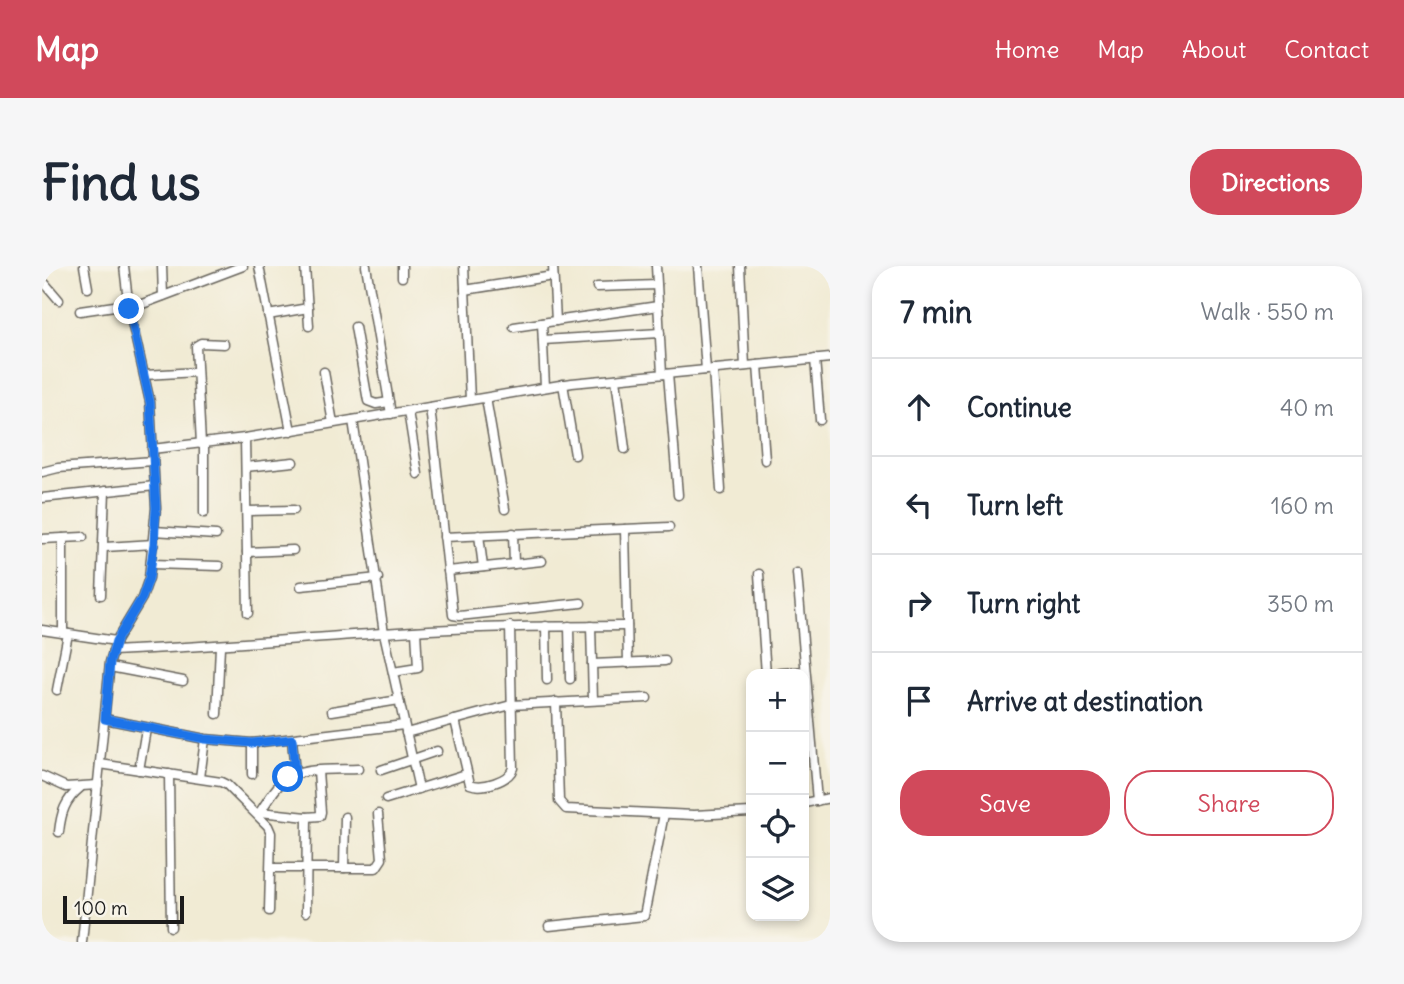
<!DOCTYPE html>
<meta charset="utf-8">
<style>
body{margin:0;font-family:Delius,sans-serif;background:#f6f6f7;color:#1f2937}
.controls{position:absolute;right:21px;bottom:21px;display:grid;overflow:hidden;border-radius:14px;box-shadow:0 4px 10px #0003}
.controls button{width:63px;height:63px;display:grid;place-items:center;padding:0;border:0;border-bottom:2px solid #e0e1e3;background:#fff;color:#1f2937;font:35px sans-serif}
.scale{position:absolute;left:21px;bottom:18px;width:121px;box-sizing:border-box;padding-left:7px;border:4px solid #1c1c1c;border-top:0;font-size:19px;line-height:24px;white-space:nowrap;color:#1c1c1c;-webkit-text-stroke:5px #f7f3e8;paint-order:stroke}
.stop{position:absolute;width:21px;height:21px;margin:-16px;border:5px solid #1a73e8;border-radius:50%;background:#fff}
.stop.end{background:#1a73e8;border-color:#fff;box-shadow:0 2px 7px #0008}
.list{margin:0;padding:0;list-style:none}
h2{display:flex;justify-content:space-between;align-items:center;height:91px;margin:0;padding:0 28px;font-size:30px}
h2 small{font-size:23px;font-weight:400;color:#747a83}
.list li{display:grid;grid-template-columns:46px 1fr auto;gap:21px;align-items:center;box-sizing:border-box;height:98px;padding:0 28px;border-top:2px solid #e0e1e3}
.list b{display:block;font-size:26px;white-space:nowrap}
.list em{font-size:23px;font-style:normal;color:#747a83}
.actions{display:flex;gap:14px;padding:21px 28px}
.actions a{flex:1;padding:16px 0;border:2px solid #d1495b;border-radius:28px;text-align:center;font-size:24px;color:#d1495b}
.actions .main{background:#d1495b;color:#fff}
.icon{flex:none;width:38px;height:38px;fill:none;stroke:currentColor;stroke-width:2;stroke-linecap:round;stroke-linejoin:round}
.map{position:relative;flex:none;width:788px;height:676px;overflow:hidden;border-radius:28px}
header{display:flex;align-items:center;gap:42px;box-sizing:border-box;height:98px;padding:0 35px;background:#d1495b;color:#fff}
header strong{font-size:33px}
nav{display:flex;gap:38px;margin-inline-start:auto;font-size:24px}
.intro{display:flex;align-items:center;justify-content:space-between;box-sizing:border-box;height:168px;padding:0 42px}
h1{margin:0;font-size:49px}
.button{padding:18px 32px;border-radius:28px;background:#d1495b;color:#fff;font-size:24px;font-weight:700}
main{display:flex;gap:42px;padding:0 42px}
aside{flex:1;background:#fff;border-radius:28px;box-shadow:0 4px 10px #0003}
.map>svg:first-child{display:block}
</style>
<header>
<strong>Map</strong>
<nav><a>Home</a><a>Map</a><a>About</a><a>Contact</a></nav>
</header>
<div class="intro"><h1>Find us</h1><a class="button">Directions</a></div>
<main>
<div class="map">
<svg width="788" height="676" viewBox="0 0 788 676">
<rect width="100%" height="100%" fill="#f7f3e8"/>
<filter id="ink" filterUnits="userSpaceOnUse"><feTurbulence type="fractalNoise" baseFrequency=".0143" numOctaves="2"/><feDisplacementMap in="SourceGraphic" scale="14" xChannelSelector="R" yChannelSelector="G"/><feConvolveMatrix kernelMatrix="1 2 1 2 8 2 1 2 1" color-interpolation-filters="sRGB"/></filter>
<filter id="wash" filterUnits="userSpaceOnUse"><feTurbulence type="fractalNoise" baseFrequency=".00686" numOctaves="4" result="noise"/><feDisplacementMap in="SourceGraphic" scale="28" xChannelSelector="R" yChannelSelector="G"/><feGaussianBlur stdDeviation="1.57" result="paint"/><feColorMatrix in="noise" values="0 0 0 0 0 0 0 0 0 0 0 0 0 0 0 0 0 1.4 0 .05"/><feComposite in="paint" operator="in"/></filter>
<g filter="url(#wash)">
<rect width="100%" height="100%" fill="#f1ebd4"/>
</g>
<g filter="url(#ink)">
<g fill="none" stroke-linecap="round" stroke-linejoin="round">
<defs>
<g id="minor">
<polyline points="42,0 46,22"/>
<polyline points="120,0 121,30"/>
<polyline points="217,0 249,165"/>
<polyline points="263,0 267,60"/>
<polyline points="324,0 349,148"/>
<polyline points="360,0 360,11"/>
<polyline points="422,0 428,134"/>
<polyline points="511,0 514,55"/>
<polyline points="614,0 620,108"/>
<polyline points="656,0 664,104"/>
<polyline points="698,0 703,100"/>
<polyline points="0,14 17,34"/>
<polyline points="555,21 615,19"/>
<polyline points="423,24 511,10"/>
<polyline points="87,43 201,0"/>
<polyline points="38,45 86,38"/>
<polyline points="226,49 266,42"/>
<polyline points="500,57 503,121"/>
<polyline points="313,61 326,135 334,138 347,136"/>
<polyline points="472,61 616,40"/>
<polyline points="501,74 618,67"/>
<polyline points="773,93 778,154"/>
<polyline points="716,99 723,194"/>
<polyline points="671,103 679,224"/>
<polyline points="282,106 291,157"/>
<polyline points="626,108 636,229"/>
<polyline points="103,109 155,106"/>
<polyline points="574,113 583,183"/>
<polyline points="521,118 533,189"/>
<polyline points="444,132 463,243"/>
<polyline points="388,141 411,349 417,350 539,337"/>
<polyline points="366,145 376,208"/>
<polyline points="311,154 342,367 377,523"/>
<polyline points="203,172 206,347"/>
<polyline points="162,177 162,247"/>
<polyline points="159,178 154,80 159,77 182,78"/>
<polyline points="110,183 203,172 530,117 788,92"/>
<polyline points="204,201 251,196"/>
<polyline points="0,206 16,202 111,195"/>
<polyline points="0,232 113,220"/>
<polyline points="205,245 252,244"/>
<polyline points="583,263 586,397"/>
<polyline points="112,265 174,269"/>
<polyline points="471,267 472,298"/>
<polyline points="437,269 441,301"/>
<polyline points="402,271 627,261"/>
<polyline points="21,272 21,367"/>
<polyline points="0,273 41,271"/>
<polyline points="63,281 112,278"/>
<polyline points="205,286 251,284"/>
<polyline points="109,298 177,300"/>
<polyline points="406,305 500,295"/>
<polyline points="755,307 775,535"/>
<polyline points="717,308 724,408"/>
<polyline points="259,320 336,312"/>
<polyline points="59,329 63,225"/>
<polyline points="504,360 505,414"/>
<polyline points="527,360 528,413"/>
<polyline points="549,360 551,434"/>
<polyline points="0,364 74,375"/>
<path d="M71,385C162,381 251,373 341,367C423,361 504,360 585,360"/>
<polyline points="550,398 623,395"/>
<polyline points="68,401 141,415"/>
<polyline points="351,406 376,402 374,365"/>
<polyline points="729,408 763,405"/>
<polyline points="15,424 26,368"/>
<polyline points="514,436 517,535 524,543 652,549 709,546"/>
<polyline points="290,445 357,434"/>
<polyline points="175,448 178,380"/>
<polyline points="63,453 163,473 210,477 362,459"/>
<path d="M413,454L428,518C440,523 467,515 471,502L468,360"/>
<polyline points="364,467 469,439 605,432"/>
<polyline points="250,473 253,508"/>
<polyline points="58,498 179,516 185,519 226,560 229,567 227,645"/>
<polyline points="97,504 104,463"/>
<polyline points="339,504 395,485"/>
<polyline points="127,508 129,661"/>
<polyline points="210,508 210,477"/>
<polyline points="0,510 24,521 56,519"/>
<polyline points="158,512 163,473"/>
<polyline points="344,533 424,508"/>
<polyline points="762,537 788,532"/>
<polyline points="218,546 265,551 278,550 279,546 276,505"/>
<path d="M216,549C223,539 230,526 239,517C256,500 293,504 316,503"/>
<path d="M17,566C19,547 23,534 38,522"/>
<polyline points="229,602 334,602 340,593 336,548"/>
<polyline points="302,602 303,551"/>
<polyline points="264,646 265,551"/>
<polyline points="507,660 602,650 622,548"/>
<polyline points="40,676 68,396 74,375 100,332 107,312 114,242 108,136 87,43 82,0"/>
</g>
</defs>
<!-- minor casing -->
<use href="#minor" stroke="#67645c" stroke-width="11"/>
<!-- minor -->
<use href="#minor" stroke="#fff" stroke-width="8"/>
</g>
</g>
<g fill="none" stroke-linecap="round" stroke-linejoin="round" filter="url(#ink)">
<!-- route -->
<polyline stroke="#1a73e8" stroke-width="9" points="87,43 108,136 114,242 112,278 107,312 100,332 74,375 68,396 63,453 163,473 210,477 250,473 253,508 246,511"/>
</g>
</svg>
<div class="controls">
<button>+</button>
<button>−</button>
<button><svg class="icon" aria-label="locate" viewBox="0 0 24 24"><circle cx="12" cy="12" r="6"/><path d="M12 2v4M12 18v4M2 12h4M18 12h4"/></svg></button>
<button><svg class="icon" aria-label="layers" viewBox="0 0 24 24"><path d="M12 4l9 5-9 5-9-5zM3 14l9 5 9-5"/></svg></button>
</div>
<div class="scale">100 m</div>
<div class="stop" style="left:246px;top:511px"></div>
<div class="stop end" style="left:87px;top:43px"></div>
</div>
<aside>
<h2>7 min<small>Walk · 550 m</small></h2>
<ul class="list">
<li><svg class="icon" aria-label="ahead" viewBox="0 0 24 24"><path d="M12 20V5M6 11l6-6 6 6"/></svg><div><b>Continue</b></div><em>40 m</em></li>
<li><svg class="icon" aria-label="left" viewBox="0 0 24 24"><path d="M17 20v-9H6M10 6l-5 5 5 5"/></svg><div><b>Turn left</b></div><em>160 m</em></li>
<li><svg class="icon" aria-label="right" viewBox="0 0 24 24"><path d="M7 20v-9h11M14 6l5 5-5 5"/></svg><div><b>Turn right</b></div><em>350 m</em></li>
<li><svg class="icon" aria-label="arrive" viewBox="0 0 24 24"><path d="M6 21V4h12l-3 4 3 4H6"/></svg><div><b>Arrive at destination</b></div></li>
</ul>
<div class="actions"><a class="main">Save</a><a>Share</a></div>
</aside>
</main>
